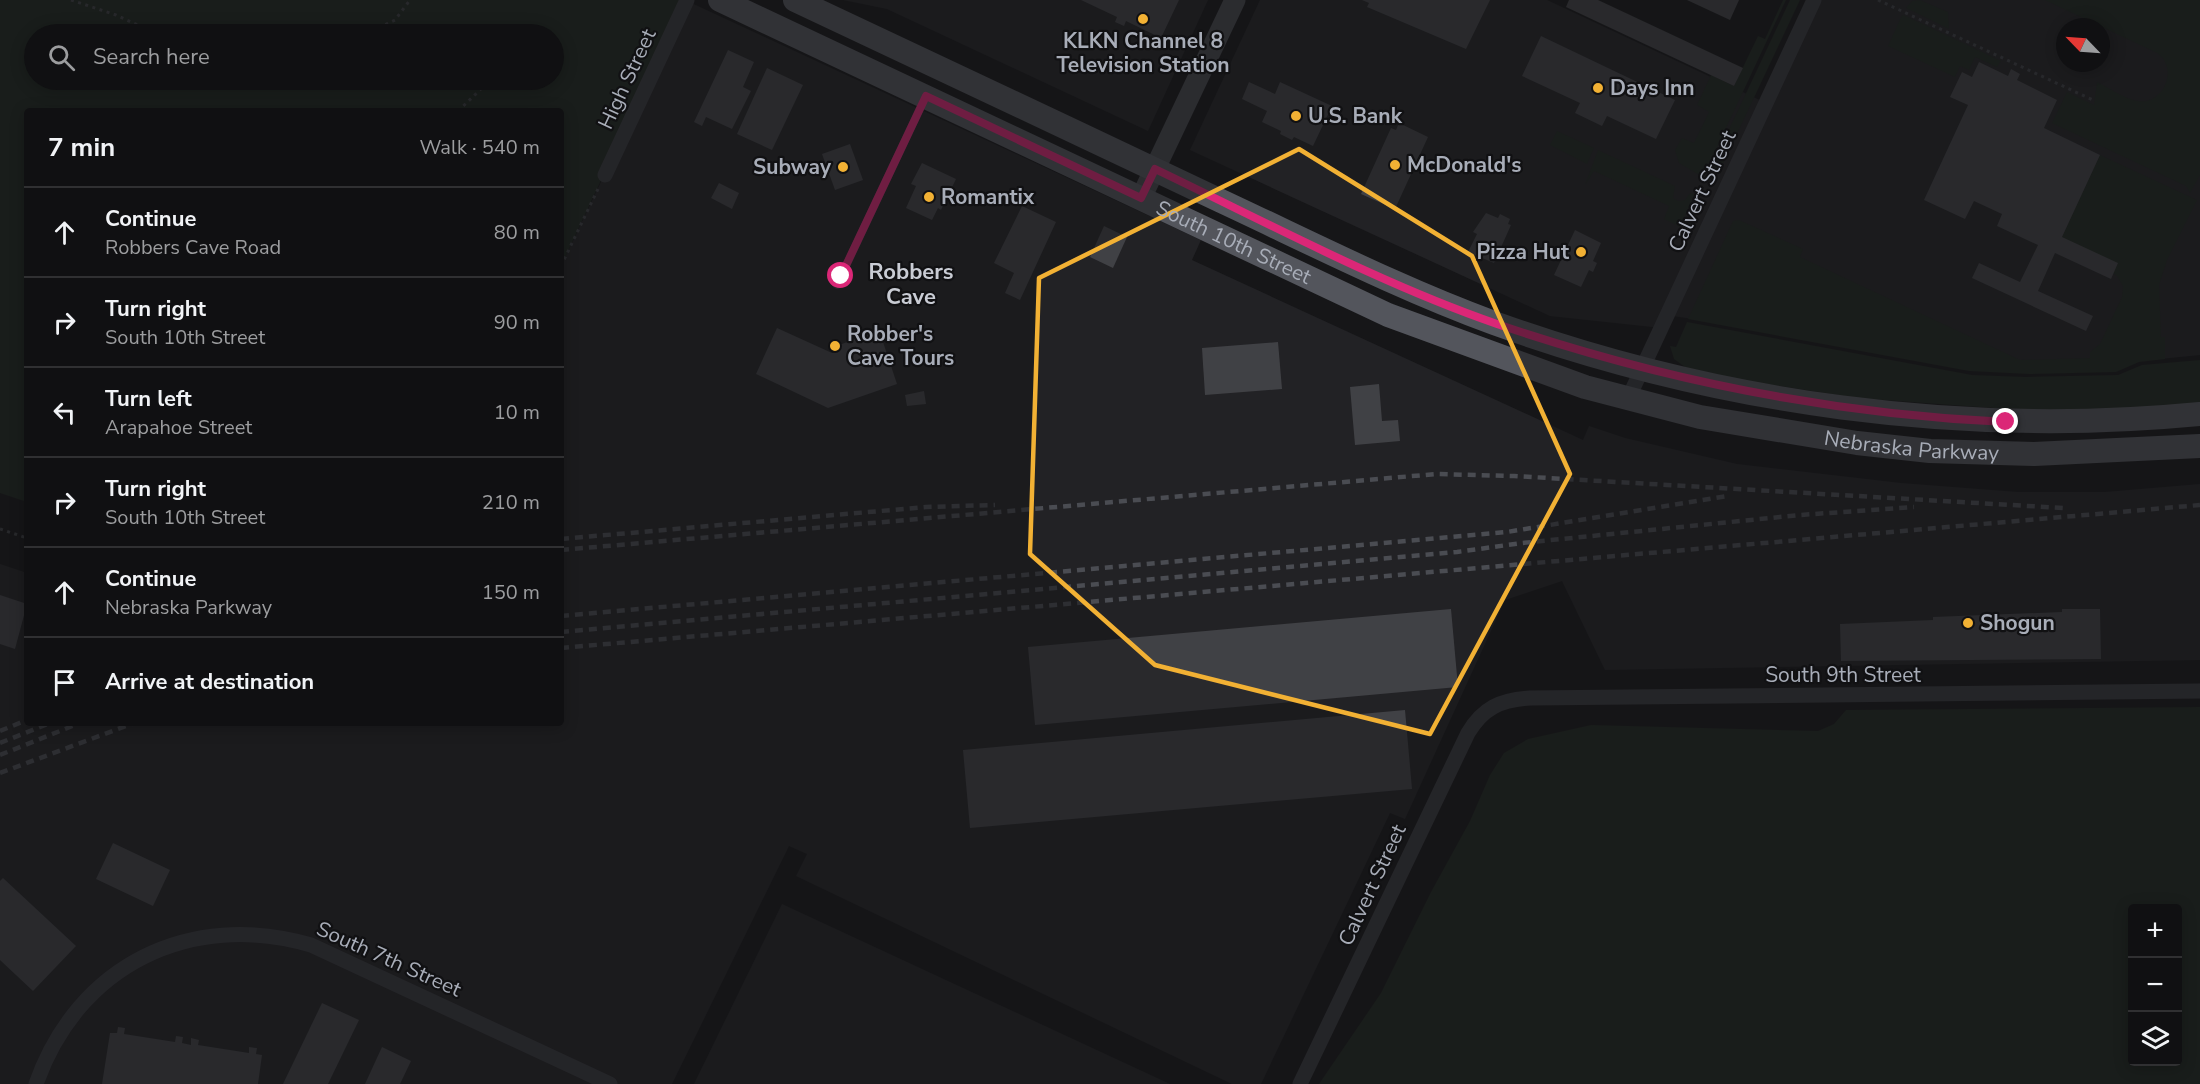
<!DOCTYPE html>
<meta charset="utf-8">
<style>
body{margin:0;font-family:"Nunito Sans",sans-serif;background:#1e1e20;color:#f1f3f6}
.controls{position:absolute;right:18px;bottom:18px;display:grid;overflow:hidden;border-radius:6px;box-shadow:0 3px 15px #0003}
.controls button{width:54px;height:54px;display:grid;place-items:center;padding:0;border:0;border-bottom:2px solid #303032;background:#101012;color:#f1f3f6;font:30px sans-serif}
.compass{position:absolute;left:2056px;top:18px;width:54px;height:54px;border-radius:50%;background:#101012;box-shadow:0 3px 15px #0003;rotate:295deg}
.stop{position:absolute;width:18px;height:18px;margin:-14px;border:4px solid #db2777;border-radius:50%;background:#fff}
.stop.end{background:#db2777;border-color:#fff;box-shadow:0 2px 6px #0008}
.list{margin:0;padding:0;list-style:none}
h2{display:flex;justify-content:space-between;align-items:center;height:78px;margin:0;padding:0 24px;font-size:26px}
h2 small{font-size:20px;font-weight:400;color:#9c9d9f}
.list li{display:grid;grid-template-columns:39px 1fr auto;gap:18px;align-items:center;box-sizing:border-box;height:90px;padding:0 24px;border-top:2px solid #303032}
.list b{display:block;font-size:22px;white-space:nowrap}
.list p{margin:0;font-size:20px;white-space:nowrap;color:#9c9d9f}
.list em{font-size:20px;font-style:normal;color:#9c9d9f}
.icon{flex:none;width:33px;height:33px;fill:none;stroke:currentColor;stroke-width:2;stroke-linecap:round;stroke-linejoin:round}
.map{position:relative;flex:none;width:2200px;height:1084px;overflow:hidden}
.search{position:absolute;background:#101012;box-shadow:0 3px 15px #0003;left:24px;top:24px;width:540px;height:66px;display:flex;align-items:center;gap:15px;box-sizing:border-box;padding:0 21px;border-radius:33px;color:#9c9d9f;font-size:22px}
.panel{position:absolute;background:#101012;box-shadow:0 3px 15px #0003;left:24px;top:108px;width:540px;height:618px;border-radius:6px}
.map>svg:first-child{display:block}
</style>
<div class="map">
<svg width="2200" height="1084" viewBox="0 0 2200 1084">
<rect width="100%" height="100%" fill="#161618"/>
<!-- built -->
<g fill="#222225" fill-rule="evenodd">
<polygon points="843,0 1208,0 1148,131 887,9"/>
<path d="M1260,0H1547L1766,103L1814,0H2128L2200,36V355L2039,371L1673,316L1662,328L1550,316L1190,150ZM2065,27H2101V63H2065Z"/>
<polygon points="687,1 1201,240 1192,260 1583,440 1589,426 1625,438 1737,464 1901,483 2018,492 2105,492 2200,484 2200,660 1605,670 1562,581 1505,600 1405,819 1390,813 1261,1084 1232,1084 796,876 807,854 789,846 672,1084 0,1084 0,564 27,573 27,723 561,723 561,266"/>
<polygon points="782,904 1170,1084 694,1084"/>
</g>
<!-- green -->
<g fill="#1e261f" fill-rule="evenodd">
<path d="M0,0H685L561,266V111H27V502L0,493ZM34,34H554V80H34Z"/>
<polygon points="1783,0 1786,0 1703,177 1701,176 1679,163 1675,150 1682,138 1694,143 1709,112 1697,105 1711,75 1734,86 1758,36 1765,39"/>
<polygon points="1790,0 1800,0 1719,172 1712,177 1706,178"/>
<polygon points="1920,0 1948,12 1949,29 1906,8 1912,1"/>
<path d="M2045,0H2200V175L2190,193L2186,186L2052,123L2067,92L2094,105L2097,82C2110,88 2131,104 2146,101C2168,97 2176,65 2157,53Z"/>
<polygon points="1902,15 1908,17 2001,61 1997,67 1975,57 1969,70 1960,66 1955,77 1888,46"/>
<polygon points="1557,131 1594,148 1587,164 1550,145"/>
<polygon points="1598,150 1675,186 1673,198 1678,201 1685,200 1690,193 1695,194 1680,227 1664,219 1669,206 1594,171 1585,185"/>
<polygon points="2100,155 2197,200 2167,260 2159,285 2161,337 2165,337 2165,359 2139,362 2116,372 2029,374 1969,371 1688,319 1733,221 1739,220 1803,249 1800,257 2020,360 2090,358 2090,352 2100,344 2122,297 2123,286 2117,276 2062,237"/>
<polygon points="1697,196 1701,201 1692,226 1682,228"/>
<polygon points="1687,322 1972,375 2026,377 2118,375 2142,365 2200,360 2200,403 2117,409 2020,410 1857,398 1741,380 1685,367 1674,359 1670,346 1676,347"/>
<path d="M2200,707V1084H1319L1381,993L1431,892L1470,821L1490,775L1504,753L1528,739L1591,725L1818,731L1834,724L1846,710ZM2132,908H2178V1062H2132Z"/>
</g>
<!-- building -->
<g fill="#404145">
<polygon points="1081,0 1179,0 1161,38 1126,21 1124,26 1115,22 1117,17"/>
<polygon points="1362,0 1490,0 1466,49 1367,7 1369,3"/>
<polygon points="1569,0 1598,0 1743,68 1734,86 1566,7"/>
<polygon points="1687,0 1739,0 1730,20"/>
<polygon points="1541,36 1675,100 1656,139 1607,116 1602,126 1575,113 1580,103 1522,76"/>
<polygon points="728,50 754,62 743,87 751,91 732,129 706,117 702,126 694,122"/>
<polygon points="1979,62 2008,76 2011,69 2020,74 2017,80 2057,100 2044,128 2100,155 2062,237 2118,263 2111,279 2055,253 2038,291 2093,316 2086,331 1972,278 1979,263 2020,282 2038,245 1997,226 2002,214 1974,201 1965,219 1924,200 1968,105 1950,97 1962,72 1972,77"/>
<polygon points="767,68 803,85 772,150 737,134"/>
<polygon points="1249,82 1275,94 1280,82 1332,106 1313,146 1294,137 1292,140 1280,134 1281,131 1262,122 1267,111 1242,99"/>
<polygon points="1399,123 1428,137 1395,209 1361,194 1391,128 1396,130"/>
<polygon points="850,144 863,180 835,190 822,154"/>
<polygon points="922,163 956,179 941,210 938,208 932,220 906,208 916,186 911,184"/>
<polygon points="719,183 739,193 732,209 711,198"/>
<polygon points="1022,206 1056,222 1020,300 1005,293 1014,273 994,263"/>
<polygon points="1486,213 1498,218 1500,214 1510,219 1508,224 1511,225 1494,263 1468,252 1477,234 1473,232"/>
<polygon points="1104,226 1127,237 1113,268 1090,257"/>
<polygon points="1575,230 1601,243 1593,261 1597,263 1593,272 1589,270 1581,287 1554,275"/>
<polygon points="777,328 832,353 836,352 834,347 879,330 897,384 828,408 756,374"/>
<polygon points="1278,342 1282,389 1205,395 1202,348"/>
<polygon points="1379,384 1382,421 1398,420 1400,441 1355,445 1350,387"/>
<polygon points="924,391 926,404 907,406 905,395"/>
<polygon points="0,595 27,604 15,649 0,644"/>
<polygon points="1451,609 1458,687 1035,725 1028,647"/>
<polygon points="2062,609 2100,609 2101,659 1841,661 1840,624 1933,620 1933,617 2062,612"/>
<polygon points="1405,710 1412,789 970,828 963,750"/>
<polygon points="113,843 170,870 153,906 96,879"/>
<polygon points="3,878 76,946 33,991 0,960 0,881"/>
<polygon points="322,1003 359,1020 328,1084 283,1084"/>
<polygon points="118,1027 125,1028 124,1034 175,1042 176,1036 183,1037 182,1043 191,1045 191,1038 199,1040 198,1045 249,1053 249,1047 257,1048 256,1054 262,1055 258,1084 102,1084 110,1033 117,1033"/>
<polygon points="382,1047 411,1061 400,1084 365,1084"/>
</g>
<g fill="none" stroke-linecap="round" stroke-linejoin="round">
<!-- path -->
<g stroke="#3d3f44" stroke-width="3" stroke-dasharray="3 4.5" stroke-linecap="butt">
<polyline points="71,0 116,15 157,34"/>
<polyline points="1878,0 2095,101"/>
<polyline points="365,34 395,20 410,0"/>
<polyline points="458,111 480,90 486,80"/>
<polyline points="559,111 560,110"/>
<polyline points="561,266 598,189"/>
<polyline points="0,529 27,538"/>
</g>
<!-- lane -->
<polyline stroke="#37383d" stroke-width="8" points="837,285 924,100"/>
<!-- street -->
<g stroke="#37383d" stroke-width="15">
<polyline points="605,175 687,0"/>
<polyline points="1628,399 1814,0"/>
<path d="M36,1084C78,965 190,910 311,945L610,1084"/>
<path d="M1300,1084L1468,733C1483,708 1500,700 1530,698L2200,691"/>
</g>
<!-- secondary -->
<polyline stroke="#45474d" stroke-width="21" points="1141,198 1235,0"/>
<!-- primary -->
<g stroke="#53555c" stroke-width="24">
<path id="s1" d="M720,0L1388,315L1585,387L1700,417L1857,443L1930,451L2034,454L2200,446"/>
<path d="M795,0C938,66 1079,134 1221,201C1311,243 1401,289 1494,323C1719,404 1962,437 2200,414"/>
</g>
<!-- rail -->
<g stroke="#4a4c52" stroke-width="4.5" stroke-dasharray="8 6" stroke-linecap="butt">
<polyline points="561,539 926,507 995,505"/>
<polyline points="561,550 1436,474 1514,476 2063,508"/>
<polyline points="561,616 1507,532 1727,496"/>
<polyline points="561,632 1457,552 1522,543 1800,515 1914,507"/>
<polyline points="561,648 2200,505"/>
<polyline points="0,731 27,720"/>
<polyline points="0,743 50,723"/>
<polyline points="0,755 80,723"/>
<polyline points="0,773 134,723"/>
</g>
</g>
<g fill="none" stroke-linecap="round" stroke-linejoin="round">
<!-- route -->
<path stroke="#db2777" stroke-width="8" d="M841,276L926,96L1141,198L1155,169C1266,222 1381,284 1497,324C1662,380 1832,414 2006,422"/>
</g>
<!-- marked area -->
<path d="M0 0H2200V1084H0ZM1299,149L1472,256L1570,474L1430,734L1155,665L1030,554L1039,278Z" fill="#161618" fill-opacity=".55" fill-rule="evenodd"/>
<path fill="none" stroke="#f2b134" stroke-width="4.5" stroke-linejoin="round" d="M1299,149L1472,256L1570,474L1430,734L1155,665L1030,554L1039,278Z"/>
<!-- markers -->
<g fill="#f2b134" stroke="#111113" stroke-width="2">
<circle cx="1143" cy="19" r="6"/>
<circle cx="1598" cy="88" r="6"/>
<circle cx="1296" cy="116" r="6"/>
<circle cx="1395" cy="165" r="6"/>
<circle cx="843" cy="167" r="6"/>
<circle cx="929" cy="197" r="6"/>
<circle cx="1581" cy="252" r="6"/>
<circle cx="835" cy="346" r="6"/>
<circle cx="1968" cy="623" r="6"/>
</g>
<g text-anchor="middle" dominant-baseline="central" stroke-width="4.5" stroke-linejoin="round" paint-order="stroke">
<!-- poi labels -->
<g font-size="21" font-weight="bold" fill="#a8adb8" stroke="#111113" text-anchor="start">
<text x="1143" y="41" text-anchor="middle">KLKN Channel 8<tspan x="1143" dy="24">Television Station</tspan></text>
<text x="1610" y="88">Days Inn</text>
<text x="1308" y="116">U.S. Bank</text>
<text x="1407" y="165">McDonald's</text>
<text x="831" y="167" text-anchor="end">Subway</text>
<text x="941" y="197">Romantix</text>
<text x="1569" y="252" text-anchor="end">Pizza Hut</text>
<text x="847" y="334">Robber's<tspan x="847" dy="24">Cave Tours</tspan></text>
<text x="1980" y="623">Shogun</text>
</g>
<!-- street labels -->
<g font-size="21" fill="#a8adb8" stroke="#111113">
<text transform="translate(627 79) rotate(-65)">High Street</text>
<text transform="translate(1702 191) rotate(-65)">Calvert Street</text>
<text stroke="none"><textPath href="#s1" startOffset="568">South 10th Street</textPath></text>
<text stroke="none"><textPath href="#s1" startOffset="1281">Nebraska Parkway</textPath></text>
<text x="1843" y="675">South 9th Street</text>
<text transform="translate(1372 885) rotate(-65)">Calvert Street</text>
<text transform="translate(389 959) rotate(24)">South 7th Street</text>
</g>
<!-- neighbourhood labels -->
<g font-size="22" font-weight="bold" fill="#c9ccd4" stroke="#111113">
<text x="911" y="272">Robbers<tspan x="911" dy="25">Cave</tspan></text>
</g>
</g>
</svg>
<div class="controls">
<button>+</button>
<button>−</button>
<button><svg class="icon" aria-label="layers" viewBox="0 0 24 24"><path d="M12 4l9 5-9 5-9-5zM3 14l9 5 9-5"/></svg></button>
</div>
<svg class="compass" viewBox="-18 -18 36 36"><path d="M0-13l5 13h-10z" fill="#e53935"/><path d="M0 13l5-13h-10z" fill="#9c9d9f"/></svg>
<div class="stop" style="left:841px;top:276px"></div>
<div class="stop end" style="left:2006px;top:422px"></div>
<div class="search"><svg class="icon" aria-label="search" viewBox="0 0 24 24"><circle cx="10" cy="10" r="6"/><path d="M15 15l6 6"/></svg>Search here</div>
<section class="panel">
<h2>7 min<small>Walk · 540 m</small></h2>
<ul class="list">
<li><svg class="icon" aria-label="ahead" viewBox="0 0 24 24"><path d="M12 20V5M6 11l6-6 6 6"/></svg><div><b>Continue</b><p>Robbers Cave Road</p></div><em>80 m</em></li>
<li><svg class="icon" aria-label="right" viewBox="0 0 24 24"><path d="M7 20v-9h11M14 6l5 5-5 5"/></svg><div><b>Turn right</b><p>South 10th Street</p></div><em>90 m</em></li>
<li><svg class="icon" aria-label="left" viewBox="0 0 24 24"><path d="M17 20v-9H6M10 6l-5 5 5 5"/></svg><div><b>Turn left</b><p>Arapahoe Street</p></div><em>10 m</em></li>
<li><svg class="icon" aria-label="right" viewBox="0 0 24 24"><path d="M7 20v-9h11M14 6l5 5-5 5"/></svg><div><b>Turn right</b><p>South 10th Street</p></div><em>210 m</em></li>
<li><svg class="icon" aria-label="ahead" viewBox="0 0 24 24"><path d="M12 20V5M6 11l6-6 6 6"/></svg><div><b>Continue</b><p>Nebraska Parkway</p></div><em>150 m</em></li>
<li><svg class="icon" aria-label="arrive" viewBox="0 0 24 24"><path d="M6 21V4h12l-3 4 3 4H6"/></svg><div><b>Arrive at destination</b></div></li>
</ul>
</section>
</div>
